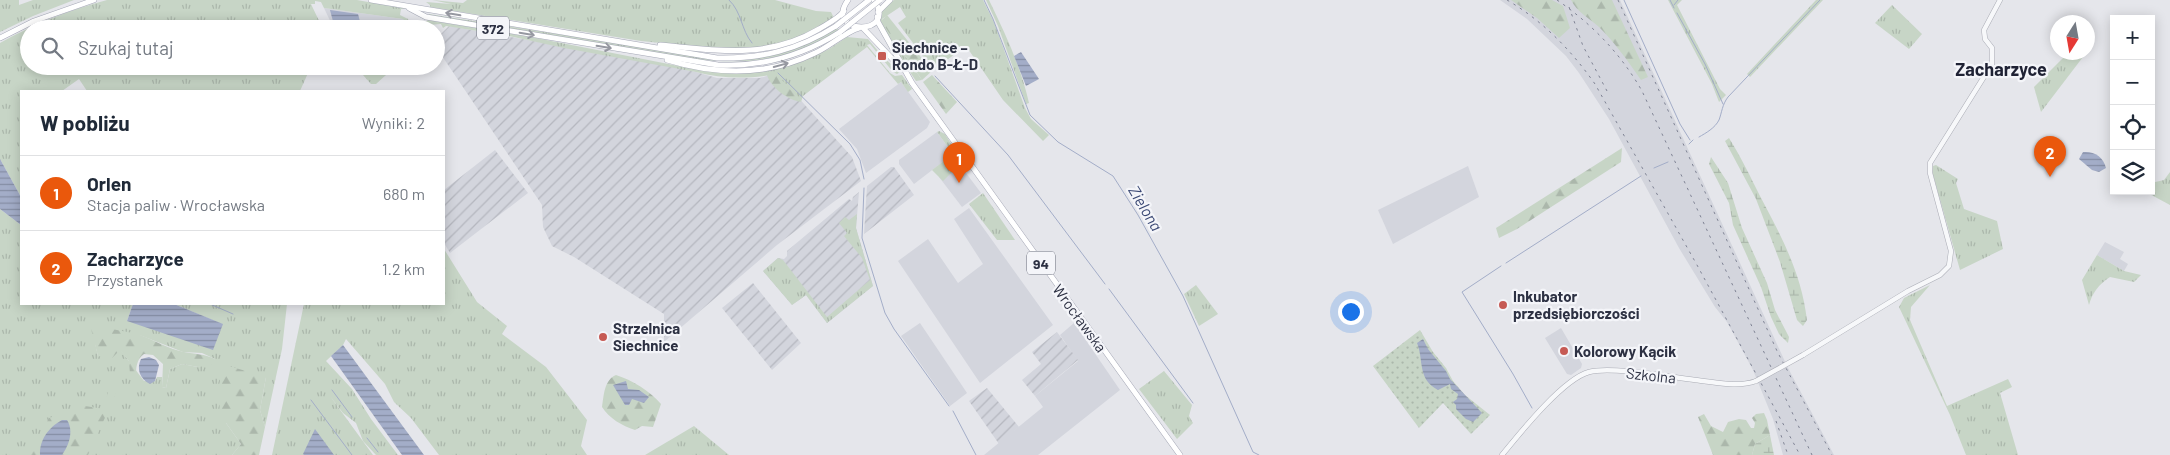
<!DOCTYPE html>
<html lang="pl">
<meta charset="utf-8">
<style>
body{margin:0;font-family:Barlow,sans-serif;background:#f2f2f3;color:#1f2937}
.controls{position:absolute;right:15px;top:15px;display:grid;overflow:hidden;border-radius:0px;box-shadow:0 2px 12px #0003}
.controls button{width:45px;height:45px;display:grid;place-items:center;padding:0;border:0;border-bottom:1px solid #e0e1e3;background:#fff;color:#1f2937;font:25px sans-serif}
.compass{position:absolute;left:2050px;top:15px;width:45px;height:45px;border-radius:50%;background:#fff;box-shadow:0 2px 12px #0003;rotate:191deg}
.you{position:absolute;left:1350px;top:311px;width:18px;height:18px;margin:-12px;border:4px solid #fff;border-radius:50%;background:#1a73e8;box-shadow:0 0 0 8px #1a73e833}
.badge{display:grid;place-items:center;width:32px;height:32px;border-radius:50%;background:#ea580c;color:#fff;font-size:16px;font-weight:700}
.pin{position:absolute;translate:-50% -41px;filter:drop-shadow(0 1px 2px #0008)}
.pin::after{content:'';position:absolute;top:26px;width:18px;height:15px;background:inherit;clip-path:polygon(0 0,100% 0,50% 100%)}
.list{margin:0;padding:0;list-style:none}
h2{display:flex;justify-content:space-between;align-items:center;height:65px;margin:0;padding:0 20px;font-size:21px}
h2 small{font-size:16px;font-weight:400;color:#747a83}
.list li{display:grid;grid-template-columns:32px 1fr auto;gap:15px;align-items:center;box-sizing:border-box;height:75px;padding:0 20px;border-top:1px solid #e0e1e3}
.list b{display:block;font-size:19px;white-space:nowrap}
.list p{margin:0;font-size:16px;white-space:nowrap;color:#747a83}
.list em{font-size:16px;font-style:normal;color:#747a83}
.icon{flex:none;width:28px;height:28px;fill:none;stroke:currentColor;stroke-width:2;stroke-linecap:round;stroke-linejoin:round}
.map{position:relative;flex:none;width:2170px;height:455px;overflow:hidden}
.search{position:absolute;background:#fff;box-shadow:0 2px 12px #0003;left:20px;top:20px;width:425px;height:55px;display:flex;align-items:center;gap:12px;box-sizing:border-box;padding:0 18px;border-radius:28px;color:#747a83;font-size:19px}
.panel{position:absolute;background:#fff;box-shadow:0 2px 12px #0003;left:20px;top:90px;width:425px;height:215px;border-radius:0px}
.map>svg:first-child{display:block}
</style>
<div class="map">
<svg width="2170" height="455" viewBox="0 0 2170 455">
<defs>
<pattern id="industrial-furrows" width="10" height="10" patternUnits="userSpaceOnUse" patternTransform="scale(1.25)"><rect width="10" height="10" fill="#d3d5dd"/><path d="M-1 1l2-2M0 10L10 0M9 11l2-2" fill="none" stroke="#b5b7bf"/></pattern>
<pattern id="grass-tufts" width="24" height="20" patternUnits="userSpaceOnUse" patternTransform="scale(1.25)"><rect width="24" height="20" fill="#c7d5c6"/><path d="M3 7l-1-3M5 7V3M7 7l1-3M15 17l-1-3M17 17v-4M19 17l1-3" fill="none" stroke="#abb7ab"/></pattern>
<pattern id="forest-firs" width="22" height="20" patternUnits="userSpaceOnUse" patternTransform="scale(1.25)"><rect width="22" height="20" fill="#c7d5c6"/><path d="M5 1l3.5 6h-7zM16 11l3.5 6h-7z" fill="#abb7ab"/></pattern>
<pattern id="wetland-marsh" width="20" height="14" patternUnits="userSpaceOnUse" patternTransform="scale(1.25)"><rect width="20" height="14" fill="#c7d5c6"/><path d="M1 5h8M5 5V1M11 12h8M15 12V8" fill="none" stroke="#abb7ab"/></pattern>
<pattern id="park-dots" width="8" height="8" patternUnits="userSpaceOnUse" patternTransform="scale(1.25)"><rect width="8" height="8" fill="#c7d5c6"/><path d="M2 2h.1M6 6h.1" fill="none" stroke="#abb7ab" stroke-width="1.8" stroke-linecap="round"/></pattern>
<pattern id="water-rules" width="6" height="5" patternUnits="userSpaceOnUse" patternTransform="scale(1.25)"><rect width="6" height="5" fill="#a3adc8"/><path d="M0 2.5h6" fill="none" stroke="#858da4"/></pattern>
</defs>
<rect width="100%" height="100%" fill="#e5e6eb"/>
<!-- built -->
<g fill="#d3d5dd">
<polygon points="1500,0 1620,0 1787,366 1834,455 1783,455 1773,419 1753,370 1727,322 1715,307 1679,248 1609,119 1579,73 1566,56 1527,19"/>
<polygon points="324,8 403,19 407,29 334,29"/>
<polygon points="901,82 930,122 927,128 866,173 857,149 839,129"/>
<polygon points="937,132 953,154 914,184 899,164 899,160"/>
<polygon points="957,161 981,193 962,207 939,177"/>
<polygon points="1468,166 1479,197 1393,244 1378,210"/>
<polygon points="969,208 1053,325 980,383 898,261 928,239 958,283 983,264 954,219"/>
<polygon points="2105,242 2124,252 2120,259 2128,264 2124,271 2097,255"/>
<polygon points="920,323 967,393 950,406 901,336"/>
<polygon points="1074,323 1120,390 1038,455 984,455 1043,407 1035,396 1078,361 1060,335"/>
<polygon points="1561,328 1582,364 1581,368 1571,375 1567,374 1545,338"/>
</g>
<!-- industrial -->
<g fill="url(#industrial-furrows)">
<polygon points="449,26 606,54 696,72 717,78 760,78 776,73 852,157 861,181 777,245 664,342 664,314 574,257 552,246 543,227 542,205 436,47 438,37"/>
<polygon points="495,150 528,193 450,253 444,243 444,190"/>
<polygon points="891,167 894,167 914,195 864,234 867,186"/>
<polygon points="859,192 856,228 873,286 827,323 806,295 792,305 763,271 778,258 784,259 787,256 787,251 849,199 852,201 853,197"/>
<polygon points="753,283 801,343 772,370 722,308"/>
<polygon points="1057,332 1078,360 1035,396 1022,380 1041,364 1032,352"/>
<polygon points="987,388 1019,427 999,444 969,401"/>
</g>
<!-- grass -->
<g fill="url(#grass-tufts)" fill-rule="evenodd">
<polygon points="0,0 19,0 19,5 33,0 74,0 33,16 0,32"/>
<path d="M107,0H357L407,9H401L400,15L408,19L410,29H407L403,19L324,8L321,2L315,1V4H311L321,25L312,29H29V66H314L308,73L300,91H87L79,79L62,91H21V197L0,159V43C34,24 69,10 107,0Z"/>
<polygon points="432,0 463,3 467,0 775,0 816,11 831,12 834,18 794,39 761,48 720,49 641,41 430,7 430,5 426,2 451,4"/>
<polygon points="894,0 983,0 994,22 1025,108 1031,119 1049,135 1043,141 1003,100 966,46 936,68 931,67 898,23 906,17 900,7 882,19 901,50 922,80 916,81 903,62 880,21 882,10"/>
<path d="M986,0H989C1005,33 1021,67 1029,103L1026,104L998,26Z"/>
<polygon points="1668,0 1682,0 1677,5 1720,89 1726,95 1719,102 1712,84"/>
<polygon points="1816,0 1823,0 1750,77 1747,74"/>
<polygon points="1892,5 1922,34 1909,49 1875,23"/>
<path d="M429,14L731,61C771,59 803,49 837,28L838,30C792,61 748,65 694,59L429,15Z"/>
<path d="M428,20L536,38L694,69L726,73L762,72L777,69L801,62L829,49L847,37L868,39L883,57L900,72L897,74L893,72L870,44L867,45L890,73L895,76L902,75L912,89L908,92L901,82L898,84L867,47L803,96L801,102L776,74C749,79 723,79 696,72L564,48L509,36L446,26L443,28L441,24L428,25L418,29Z"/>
<polygon points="2068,53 2086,53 2041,112 2034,87"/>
<polygon points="355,66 364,69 366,66 396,66 376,84 371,84"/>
<polygon points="939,131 945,134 958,155 953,171 943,181 932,170 953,154 937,132"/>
<polygon points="1936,165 1958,179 1956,183 1964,209 1997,221 2003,249 1960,270 1932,171 1933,166"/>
<polygon points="2170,172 2170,205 2144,191 2151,191 2151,183 2164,180"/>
<polygon points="983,193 1015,240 997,240 969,204"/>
<path d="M0,209L21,225V304H133L127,321L222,324L174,304H287L282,349L265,427L260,410L266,377L226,423L241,444L232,455H0ZM98,325L110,330L142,336L183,352L202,353L215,359L198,367L182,364L170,369L166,388L162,387V377H157L155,381H144L120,349L98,356L95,343Z"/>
<polygon points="857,214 856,228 873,286 827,323 806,295 792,305 763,271 778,258 783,260 827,317 870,280 862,258 844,236 847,233 839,223 845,217 849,220"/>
<polygon points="444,249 477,302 507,326 502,334 546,367 587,420 581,446 587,455 439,455 411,418 394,402 385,384 346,339 343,345 326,361 352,389 371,419 398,455 376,455 363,441 356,423 343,413 330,396 373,455 272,455 304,304 444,304"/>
<path d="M2097,255L2124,271L2141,275L2134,282L2110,277C2099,284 2092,293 2089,305L2082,280Z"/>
<polygon points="1196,285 1218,314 1199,326 1184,294"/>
<polygon points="1930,285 1911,307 1910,320 1947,406 2008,379 2012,387 2000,393 2018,455 1966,455 1950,415 1899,307 1904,298"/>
<polygon points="1164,371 1192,405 1189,416 1193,423 1177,439 1139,389"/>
<polygon points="694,426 729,455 645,455"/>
</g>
<!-- forest -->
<g fill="url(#forest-firs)">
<polygon points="1511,0 1552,0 1563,6 1570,28 1559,38 1537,18"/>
<path d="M1571,0H1612L1648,77L1641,80C1628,61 1615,43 1599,27C1590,19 1577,12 1571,0Z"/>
<polygon points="887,15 932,71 922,80 881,21"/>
<path d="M776,73L801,102C788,100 771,88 767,75Z"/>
<polygon points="932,75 957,102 946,114 923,82"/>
<polygon points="1622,148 1621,162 1517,229 1499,238 1496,228"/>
<path d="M98,324C111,331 125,330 140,335C154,340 168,349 184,352C195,354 204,354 215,359L211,365L198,367L182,364L170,369L166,388L162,387L163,364L153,355L144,354C136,360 136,368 136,377L130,374L129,361L120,350L111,359L98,356L91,329Z"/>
<polygon points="222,364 266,377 260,410 265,427 259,455 232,455 241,444 226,423 220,418 219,388"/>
<path d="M616,375C632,380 650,391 661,404L653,427L642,426L635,430C622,426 609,418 602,407C604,395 604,380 616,375Z"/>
<path d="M109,387L118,389L88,455H62C69,445 70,437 70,425L40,451V455H30L49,418L85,406L104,409Z"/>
<polygon points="1764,413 1767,420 1770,435 1755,444 1752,455 1713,455 1698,417 1704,414 1711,426 1723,432 1728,422 1739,419 1746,420 1751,428 1754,428 1755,423 1752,418 1756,414"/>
</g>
<!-- wetland -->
<g fill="url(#wetland-marsh)">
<path d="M1729,138C1741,157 1750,176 1760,196C1782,238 1801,272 1807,320L1803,326L1797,320L1780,262L1756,199L1725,141Z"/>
<polygon points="1711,157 1728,183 1742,228 1767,283 1775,310 1789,337 1788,343 1779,334 1771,317 1761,287 1733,225 1729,203 1709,164"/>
<polygon points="1770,435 1774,455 1752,455 1755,444"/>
</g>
<!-- park -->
<polygon fill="url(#park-dots)" points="1420,330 1433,352 1446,368 1453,381 1465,395 1490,415 1471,434 1443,403 1419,428 1373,366"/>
<!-- water -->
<g fill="url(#water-rules)">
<polygon points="330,10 358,14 362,29 335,29"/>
<polygon points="1021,52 1039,79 1026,86 1014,56"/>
<path d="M2083,152C2094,151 2103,156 2106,168L2099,172L2092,170L2079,159Z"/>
<polygon points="0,159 21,197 21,225 0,209"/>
<polygon points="133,304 174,304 223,324 213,350 127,321"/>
<path d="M1423,339L1428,349L1446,371L1450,379L1482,413L1473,422L1466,419L1456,409V405L1453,402L1457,399L1458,394L1451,389L1450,384L1438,390C1417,379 1424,360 1417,343Z"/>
<polygon points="343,345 424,455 402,455 331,356"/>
<path d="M149,357L156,360L159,365L155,381L150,384C140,379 136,369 141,359Z"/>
<polygon points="626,381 628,389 639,390 649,397 644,403 632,399 629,405 625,405 613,385"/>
<path d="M62,420H67C74,431 69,445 62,455H40C39,440 49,427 62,420Z"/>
<polygon points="315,429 334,455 304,455 303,454"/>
</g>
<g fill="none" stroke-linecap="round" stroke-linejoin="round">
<!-- stream -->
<g stroke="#a3adc8" stroke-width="1">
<path d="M729,0C742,12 741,30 752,43"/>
<polyline points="984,0 993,19 1030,115 1058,142 1113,176 1138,215 1183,296 1253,452 1259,455"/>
<polyline points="1624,0 1680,124 1690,140"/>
<polyline points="1670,0 1674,8"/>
<polyline points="1674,5 1678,0"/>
<polyline points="1677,13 1705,64 1723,104"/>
<polyline points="778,73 850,144 860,160 864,179"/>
<polyline points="935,76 1008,155 1105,284"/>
<path d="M1699,137C1706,133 1715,128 1719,120C1722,112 1722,105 1728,97L1820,0"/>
<polyline points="1689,144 1693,140"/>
<polyline points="1654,168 1668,162"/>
<polyline points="864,188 862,238 885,313 894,329 949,406"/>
<polyline points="1506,263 1641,176"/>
<polyline points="1501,266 1462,292 1513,374 1532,408"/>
<polyline points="1109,289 1193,403"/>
<polyline points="210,304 233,314"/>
<polyline points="332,390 352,417"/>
<polyline points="311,400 352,455"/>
<polyline points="953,411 976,455"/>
<polyline points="367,438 378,452"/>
</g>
<defs>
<g id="minor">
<polyline points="1803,355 1908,291 1940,275 1949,266 1951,251 1930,173 1930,163 1992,64 1992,48 1985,39 1984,30 2000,0"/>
<path d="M1502,455C1520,433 1563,379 1589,372C1611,366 1670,377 1695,380C1715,382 1737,388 1756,381"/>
</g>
<g id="major">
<path d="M371,0L717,58C761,59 798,50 836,26"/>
<path d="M848,0C823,35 899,37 874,0"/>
<path d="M409,8L426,17L718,65C763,67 802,56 840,32"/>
<polyline points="878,12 890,0"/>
<polyline points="877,17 878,22 912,83 1180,455"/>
<polyline points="863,28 901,68"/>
<polyline points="0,38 34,21 94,0"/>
<path d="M660,45C716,50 767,60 819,29C827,24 838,19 844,11"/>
<path d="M667,60C717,75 768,76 815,53C829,47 845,32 859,28"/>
</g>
</defs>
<!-- minor casing -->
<use href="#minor" stroke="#aaacb5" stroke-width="5.5"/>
<!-- major casing -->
<use href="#major" stroke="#a5a8b6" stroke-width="6"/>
<!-- minor -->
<use href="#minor" stroke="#f7f8fa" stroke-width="4.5"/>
<!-- major -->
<use href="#major" stroke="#fff" stroke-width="5"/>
<!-- rail -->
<g stroke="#7f8394" stroke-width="1" stroke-dasharray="2.5 5" stroke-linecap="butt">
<path d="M1507,0C1543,21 1571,50 1595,84L1697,265L1800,455"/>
<path d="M1557,0C1592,24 1621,54 1642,91L1812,455"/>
<polyline points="1618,0 1777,351 1832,455"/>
<polyline points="1569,7 1583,46 1607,91"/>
<polyline points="1776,421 1788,455"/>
</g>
<defs>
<polyline id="minor-bridge" points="1756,381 1803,355"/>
<g id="major-bridge">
<polyline points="836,26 869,0"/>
<polyline points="840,32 880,0"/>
</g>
</defs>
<!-- minor-bridge casing -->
<use href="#minor-bridge" stroke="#aaacb5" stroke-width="5.5" stroke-linecap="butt"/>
<!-- major-bridge casing -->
<use href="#major-bridge" stroke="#a5a8b6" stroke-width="6" stroke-linecap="butt"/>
<!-- minor-bridge -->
<use href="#minor-bridge" stroke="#f7f8fa" stroke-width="4.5"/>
<!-- major-bridge -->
<use href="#major-bridge" stroke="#fff" stroke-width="5"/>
</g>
<!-- one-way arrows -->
<defs><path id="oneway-shaft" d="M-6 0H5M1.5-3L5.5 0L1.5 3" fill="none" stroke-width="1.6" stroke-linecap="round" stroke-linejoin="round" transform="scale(1.25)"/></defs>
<g stroke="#9698a1">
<use href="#oneway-shaft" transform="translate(453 14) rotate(-170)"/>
<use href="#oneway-shaft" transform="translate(527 34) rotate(10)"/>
<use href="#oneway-shaft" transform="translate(604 47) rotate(9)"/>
<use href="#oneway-shaft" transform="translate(781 65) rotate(-15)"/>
</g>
<!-- markers -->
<g fill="#c65a54" stroke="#f4f5f9" stroke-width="2">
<rect x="877" y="51" width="10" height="10" rx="2.5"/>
<circle cx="1503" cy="305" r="5"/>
<circle cx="603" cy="337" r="5"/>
<circle cx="1564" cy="351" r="5"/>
</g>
<g text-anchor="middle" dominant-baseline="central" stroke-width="4.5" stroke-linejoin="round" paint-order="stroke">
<!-- shield labels -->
<g fill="#f4f5f9" stroke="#696c7a" stroke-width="1">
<rect x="477" y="16.5" width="32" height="23" rx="4"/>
<rect x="1027" y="251.5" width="28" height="23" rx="4"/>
</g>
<g font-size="14" font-weight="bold" fill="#2d3143">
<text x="493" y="28">372</text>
<text x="1041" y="263">94</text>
</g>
<!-- poi labels -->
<g font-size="15" font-weight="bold" fill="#2d3143" stroke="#f4f5f9" text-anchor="start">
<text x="892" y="47">Siechnice –<tspan x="892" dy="17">Rondo B-Ł-D</tspan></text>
<text x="1513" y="296">Inkubator<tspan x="1513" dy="17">przedsiębiorczości</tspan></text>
<text x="613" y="328">Strzelnica<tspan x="613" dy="17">Siechnice</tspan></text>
<text x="1574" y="351">Kolorowy Kącik</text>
</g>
<!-- street labels -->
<g font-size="15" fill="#2d3143" stroke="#f4f5f9">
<text transform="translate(1080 318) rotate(54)">Wrocławska</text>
<text transform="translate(1651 375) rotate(6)">Szkolna</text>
</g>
<!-- water labels -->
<g font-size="16" font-style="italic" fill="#3a4874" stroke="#f4f5f9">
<text transform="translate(1146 208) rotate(59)">Zielona</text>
</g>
<!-- quarter labels -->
<g font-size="18" font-weight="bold" fill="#1f2234" stroke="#f4f5f9">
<text x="2001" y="69">Zacharzyce</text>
</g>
</g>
</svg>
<div class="controls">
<button>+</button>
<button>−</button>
<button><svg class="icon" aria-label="locate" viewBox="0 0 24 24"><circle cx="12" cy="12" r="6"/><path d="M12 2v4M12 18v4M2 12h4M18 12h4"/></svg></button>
<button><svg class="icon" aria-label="layers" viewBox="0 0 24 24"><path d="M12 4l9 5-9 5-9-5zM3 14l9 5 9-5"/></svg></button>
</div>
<svg class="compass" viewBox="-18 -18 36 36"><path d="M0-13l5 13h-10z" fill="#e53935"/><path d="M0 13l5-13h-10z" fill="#747a83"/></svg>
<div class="you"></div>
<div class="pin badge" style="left:959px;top:183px">1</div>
<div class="pin badge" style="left:2050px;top:177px">2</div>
<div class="search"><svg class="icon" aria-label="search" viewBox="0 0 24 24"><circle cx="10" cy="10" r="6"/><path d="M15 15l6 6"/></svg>Szukaj tutaj</div>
<section class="panel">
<h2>W pobliżu<small>Wyniki: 2</small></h2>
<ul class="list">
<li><span class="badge">1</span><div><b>Orlen</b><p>Stacja paliw · Wrocławska</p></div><em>680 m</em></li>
<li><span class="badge">2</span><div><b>Zacharzyce</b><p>Przystanek</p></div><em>1.2 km</em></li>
</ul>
</section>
</div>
